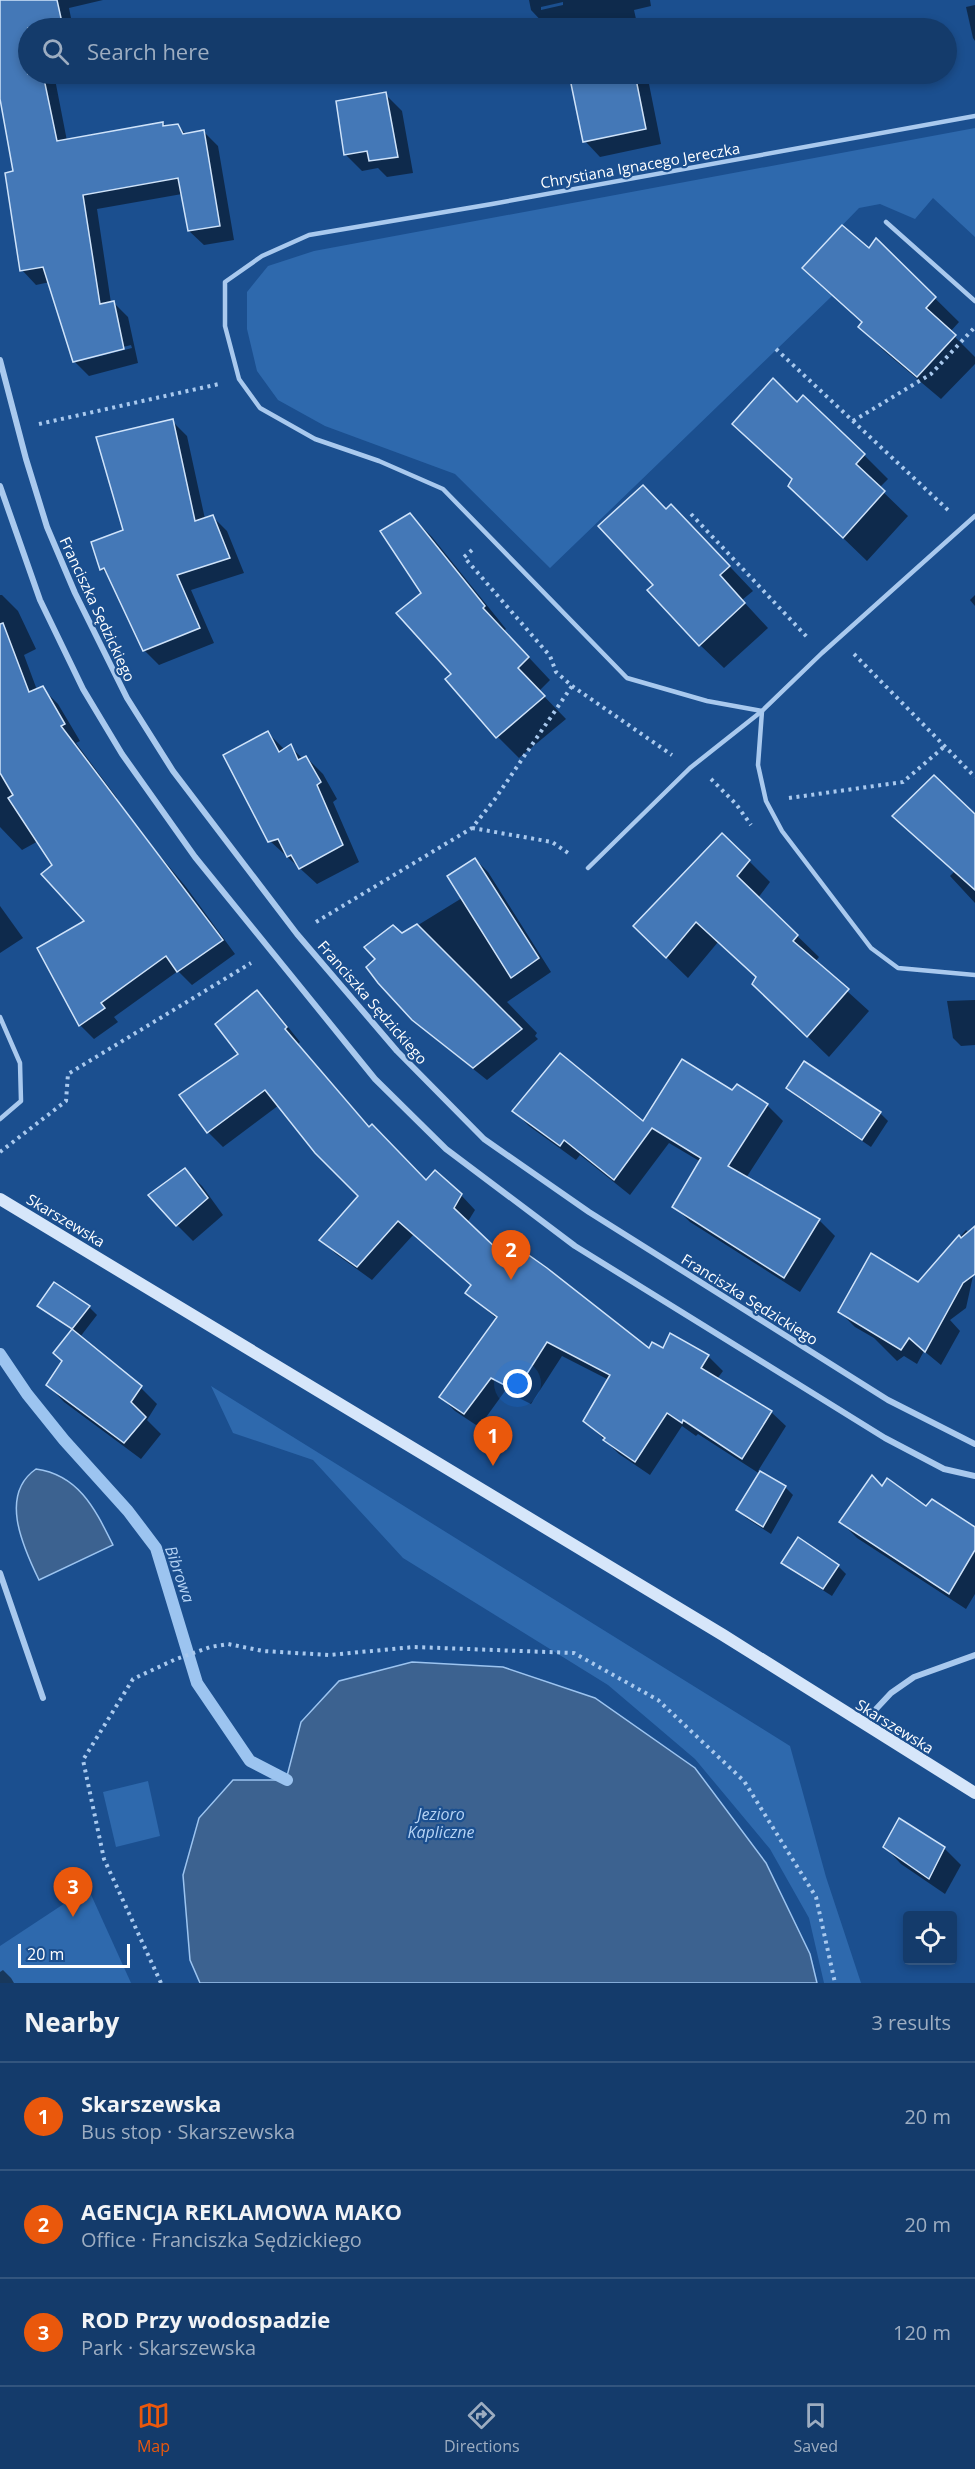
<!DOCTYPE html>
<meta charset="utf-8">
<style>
body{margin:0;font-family:"Open Sans",sans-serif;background:#1d4271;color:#f1f3f6}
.controls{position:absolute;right:18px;bottom:18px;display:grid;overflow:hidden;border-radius:6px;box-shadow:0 3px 9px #0003}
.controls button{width:54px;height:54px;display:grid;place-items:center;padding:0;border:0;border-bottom:2px solid #33557e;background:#143b6b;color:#f1f3f6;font:30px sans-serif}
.scale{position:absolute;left:18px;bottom:15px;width:112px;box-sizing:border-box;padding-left:6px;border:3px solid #fff;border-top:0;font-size:16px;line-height:21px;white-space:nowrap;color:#fff;-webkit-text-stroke:4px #1b4f8f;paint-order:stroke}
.you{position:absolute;left:518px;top:1384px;width:21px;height:21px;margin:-15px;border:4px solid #fff;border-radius:50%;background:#1a73e8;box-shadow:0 0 0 9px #1a73e833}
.badge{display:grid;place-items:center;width:39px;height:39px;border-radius:50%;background:#ea580c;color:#fff;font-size:20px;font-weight:700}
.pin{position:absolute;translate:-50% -50px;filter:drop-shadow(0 2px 3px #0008)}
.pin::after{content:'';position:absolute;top:32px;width:21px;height:18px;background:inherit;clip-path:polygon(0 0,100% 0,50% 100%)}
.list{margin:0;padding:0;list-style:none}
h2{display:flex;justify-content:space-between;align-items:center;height:78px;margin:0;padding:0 24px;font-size:26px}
h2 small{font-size:20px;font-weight:400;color:#9dadc1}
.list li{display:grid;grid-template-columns:39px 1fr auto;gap:18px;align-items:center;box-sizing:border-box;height:108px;padding:0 24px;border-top:2px solid #33557e}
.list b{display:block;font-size:22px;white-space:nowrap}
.list p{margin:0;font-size:20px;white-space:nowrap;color:#9dadc1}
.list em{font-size:20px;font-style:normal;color:#9dadc1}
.icon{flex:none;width:33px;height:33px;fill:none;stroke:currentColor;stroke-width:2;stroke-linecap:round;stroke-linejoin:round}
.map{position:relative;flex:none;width:975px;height:1983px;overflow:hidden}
.search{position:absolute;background:#143b6b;box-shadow:0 3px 9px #0003;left:18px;right:18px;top:18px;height:66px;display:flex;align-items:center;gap:15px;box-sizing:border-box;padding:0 21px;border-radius:33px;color:#9dadc1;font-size:22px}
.sheet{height:402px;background:#143b6b}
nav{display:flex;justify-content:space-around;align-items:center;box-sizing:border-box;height:84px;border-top:2px solid #33557e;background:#143b6b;font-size:16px;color:#9dadc1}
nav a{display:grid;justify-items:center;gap:3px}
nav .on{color:#ea580c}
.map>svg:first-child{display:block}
</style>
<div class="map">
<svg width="975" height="1983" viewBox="0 0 975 1983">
<rect width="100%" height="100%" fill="#1b4f8f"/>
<!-- green -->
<g fill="#2e69ad">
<polygon points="975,128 975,237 933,198 915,219 880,204 859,208 801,268 832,296 550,568 455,474 325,426 278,400 257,371 247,329 247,292 268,266 314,251"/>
<polygon points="211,1386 790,1746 826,1877 861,1983 824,1983 809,1918 770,1849 695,1759 608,1685 403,1558 313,1460 233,1433"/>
<polygon points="148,1781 160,1836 116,1847 103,1792"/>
<polygon points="88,1888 131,1983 0,1983 0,1946"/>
</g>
<!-- water -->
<g fill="#3c6290" stroke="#9cc4f0" stroke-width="1.5">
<path d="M36,1469C79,1475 95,1509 113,1545L39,1580C21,1543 0,1494 36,1469Z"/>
<polygon points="412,1662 503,1667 595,1698 695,1768 766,1863 810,1954 817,1983 200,1983 190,1960 183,1875 199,1818 233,1780 286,1780 301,1722 339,1681"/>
</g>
<!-- shadow -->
<g fill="#0007" fill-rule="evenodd">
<path d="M0,0H103L69,8L73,28H28V74H54L67,141L163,123L167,127L178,126L187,135L203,131L218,146L234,240L204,245L189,231L182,194L97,209L111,303L113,302L128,317L138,363L89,376L74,361L50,282L36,285L22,270L15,172L0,90ZM131,345L132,348L81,361V358Z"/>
<path d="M529,0H650L651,6L634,10L638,28H562L561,23L546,26L531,10ZM563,2V5L541,10V7Z"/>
<polygon points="975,5 975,41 973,38 966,7"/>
<polygon points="571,74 647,74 661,144 600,157 585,141"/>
<polygon points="385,94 402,111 413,173 387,177 378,168 362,171 346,155"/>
<polygon points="876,240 959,322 950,332 975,357 975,364 941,399 884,351 860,327 863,323 804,268 869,250"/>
<polygon points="797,404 864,455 888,479 879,488 908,516 867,561 814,510 793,480"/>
<polygon points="172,421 187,436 205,519 212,516 227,531 244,573 191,590 214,643 159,665 144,650 109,576 102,569 125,531"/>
<polygon points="667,510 695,530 753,591 742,600 768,628 724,668 700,645"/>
<polygon points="410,514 432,537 506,629 504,631 550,680 539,691 566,719 519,758 497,736 453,674 423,593"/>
<polygon points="0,595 2,595 18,611 36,649 24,655 37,690 42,688 58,704 80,741 76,743 117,798 22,850 0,827"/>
<polygon points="975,595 975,606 970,600"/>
<polygon points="268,733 285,750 290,746 303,759 306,757 323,774 337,799 333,802 359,862 317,884 270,841"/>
<polygon points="894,816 975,816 975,903 950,876 954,872"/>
<polygon points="142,834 186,887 235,954 192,985 178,971 114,1017 118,1022 94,1039 80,1025 87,922"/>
<polygon points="475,859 488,872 551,972 507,1002 537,1033 535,1036 538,1039 487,1080 427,1032 413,1018 402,935 462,898"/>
<polygon points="749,861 770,882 758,898 819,957 815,962 869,1011 829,1057 775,1005 757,978 718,942 688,978 656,947"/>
<polygon points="0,906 23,938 0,953"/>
<polygon points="257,992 272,1007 300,1042 298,1044 370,1128 427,1182 461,1195 475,1210 467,1223 498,1252 649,1350 664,1350 671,1335 708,1356 723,1371 717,1379 771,1412 786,1426 758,1471 785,1487 793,1495 771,1534 746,1518 738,1510 760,1474 698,1434 696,1436 682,1426 650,1475 619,1454 585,1421 609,1380 562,1356 531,1404 505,1391 479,1427 455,1411 441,1397 497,1319 467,1293 472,1286 414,1234 372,1280 336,1254 321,1240 360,1196 279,1105 223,1147 208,1132 181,1096 240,1055"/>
<polygon points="975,1000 975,1045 961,1046 953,1038 947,1001"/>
<polygon points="788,1088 880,1113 888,1121 871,1147 796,1096"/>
<polygon points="733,1092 767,1105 783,1121 746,1178 819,1220 835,1236 800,1292 690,1222 674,1206 701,1162 669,1143 630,1195 580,1155 576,1160 529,1126 514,1111 644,1123"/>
<polygon points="185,1170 202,1186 223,1215 193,1241 177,1225"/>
<polygon points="966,1230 975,1238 975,1267 966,1308 950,1320 960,1331 941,1365 924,1351 917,1364 904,1356 897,1361 874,1338 855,1327 840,1312 919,1284"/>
<polygon points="39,1306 89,1307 97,1315 80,1337 141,1388 157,1404 147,1420 161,1434 141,1459 64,1402 48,1385 64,1361 73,1331"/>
<polygon points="882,1488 975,1528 975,1594 966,1609 857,1538 841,1522"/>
<polygon points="783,1562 838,1566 846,1574 832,1596 791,1570"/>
<polygon points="885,1847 944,1848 961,1865 945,1894 901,1864"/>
<polygon points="3,1970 11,1978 14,1983 0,1983 0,1972"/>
</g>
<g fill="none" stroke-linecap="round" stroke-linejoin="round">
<!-- stream -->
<polyline stroke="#9cc4f0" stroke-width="12" points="0,1354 27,1394 64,1440 128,1511 156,1548 197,1683 250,1761 287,1780"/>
</g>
<!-- building -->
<g fill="#4478b7" stroke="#cfe3fa" stroke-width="1.5">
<polygon points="0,0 57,0 63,27 28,28 28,74 43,74 57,141 163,122 163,126 178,124 183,134 204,130 220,226 188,231 178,178 83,195 100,304 114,301 124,349 73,362 43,267 20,271 5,173 13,171 0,99"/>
<polygon points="569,74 635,74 646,129 583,142"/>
<polygon points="386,92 398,157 369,161 367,151 344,155 336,101"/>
<polygon points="842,225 869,248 876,238 936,297 926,308 956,335 917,377 858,327 862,322 802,268"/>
<polygon points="773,378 797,402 803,395 865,454 856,464 885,491 843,538 788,486 792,479 732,424"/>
<polygon points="173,419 195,521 213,515 230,558 177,575 200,628 143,651 104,568 100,570 91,542 123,530 96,437"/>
<polygon points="643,485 666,509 671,504 730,566 720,575 745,603 699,646 647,590 653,585 598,526"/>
<polygon points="410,513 485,606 483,608 529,657 518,668 545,696 496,738 445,679 451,674 396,613 421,593 380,531"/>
<polygon points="3,623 29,692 43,686 65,724 61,726 223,940 177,972 166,956 101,1003 105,1008 79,1026 37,948 84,921 41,874 52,865 8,798 13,795 0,773 0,624"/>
<polygon points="268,731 279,752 291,744 298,760 306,756 321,782 317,785 343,845 299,869 291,855 287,857 278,839 268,842 223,755"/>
<polygon points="934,775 975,814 975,890 892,816"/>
<polygon points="722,833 750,860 737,876 798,935 793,941 849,989 807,1037 752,984 756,977 696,922 666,958 633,926"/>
<polygon points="475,858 539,958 511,978 447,876"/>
<polygon points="417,924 522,1029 473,1068 412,1020 378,983 366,967 375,959 364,947 393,925 402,933"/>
<polygon points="257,990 287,1027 285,1029 369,1127 372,1124 426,1180 435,1170 462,1194 454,1208 498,1250 506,1239 547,1268 649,1348 652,1342 663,1348 670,1333 709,1355 701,1368 772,1411 742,1459 683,1420 682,1423 667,1413 635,1462 603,1440 605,1438 583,1421 610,1375 547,1342 516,1391 491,1378 464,1414 439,1397 497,1317 465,1293 471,1285 398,1221 357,1267 319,1240 358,1196 315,1153 265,1090 207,1133 179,1095 238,1054 215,1024"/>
<polygon points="560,1053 643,1121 682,1059 732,1090 737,1084 768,1104 728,1166 820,1219 784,1278 672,1207 701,1158 652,1128 614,1180 564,1140 560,1146 512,1111"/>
<polygon points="804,1061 881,1112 862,1140 786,1088"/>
<polygon points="185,1168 208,1198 176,1226 148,1195"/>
<polygon points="975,1226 975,1274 963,1283 925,1352 909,1338 901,1350 838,1312 871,1253 918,1282 959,1235 961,1238"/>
<polygon points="54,1282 90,1306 72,1329 37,1306"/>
<polygon points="72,1329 142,1386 131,1402 146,1417 124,1443 46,1385 62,1361 53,1353"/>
<polygon points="760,1471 786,1486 763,1527 736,1510"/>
<polygon points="872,1475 882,1486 887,1478 926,1506 932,1499 975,1527 975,1550 949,1594 839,1522"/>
<polygon points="798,1537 839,1565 823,1589 781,1563"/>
<polygon points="899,1818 945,1847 929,1879 883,1847"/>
</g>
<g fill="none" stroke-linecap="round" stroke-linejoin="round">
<!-- path -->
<g stroke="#a9c9ee" stroke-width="4" stroke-dasharray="3 4.5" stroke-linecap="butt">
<polyline points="776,349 948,510"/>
<polyline points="853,421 931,374 975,327"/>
<polyline points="39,424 219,384"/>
<polyline points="691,514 807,637"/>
<polyline points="472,550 464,557 550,656 556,672 572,686 672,755"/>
<polyline points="854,654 975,777"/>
<polyline points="711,779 736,804 751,825"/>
<polyline points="789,798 903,782 945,746"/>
<polyline points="472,828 552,842 571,855"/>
<polyline points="316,922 472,828 495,799 572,686"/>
<polyline points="0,1152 66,1101 68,1074 251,963"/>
<polyline points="161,1983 104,1859 83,1760 133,1679 174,1660 210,1647 228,1644 263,1651 329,1655 414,1647 574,1653 658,1700 744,1781 816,1897 835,1983"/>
</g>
<!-- lane -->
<g stroke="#a9c9ee" stroke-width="4.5">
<polyline points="886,222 975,301"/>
<polyline points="975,516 822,653 762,711 758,765 766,801 782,831 871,948 898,968 975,975"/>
<polyline points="588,868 690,768 762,711 707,701 627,678 443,489 379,461 315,439 260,408 239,379 225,326 225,282 262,256 309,235 492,204 975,116"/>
<polyline points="0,1017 20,1063 21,1101 0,1119"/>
</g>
<!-- street -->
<g stroke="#a9c9ee" stroke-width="6">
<polyline points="0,360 26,459 47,527 75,593 127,698 173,771 297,934 397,1051 484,1139 589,1212 888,1400 975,1444"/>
<polyline points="0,486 40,600 83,689 122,754 195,857 375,1079 446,1149 575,1246 885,1438 944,1469 975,1476"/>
<polyline points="0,1573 43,1698"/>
<polyline points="863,1723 891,1693 914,1677 975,1655"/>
</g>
<!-- secondary -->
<polyline stroke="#d6e6fa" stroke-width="12" points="0,1199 723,1635 975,1793"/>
</g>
<g text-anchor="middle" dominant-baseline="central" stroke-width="4.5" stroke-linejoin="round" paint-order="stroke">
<!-- street labels -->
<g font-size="15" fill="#fff" stroke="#1b4f8f">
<text transform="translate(640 165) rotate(-10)">Chrystiana Ignacego Jereczka</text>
<text transform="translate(98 609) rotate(65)">Franciszka Sędzickiego</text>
<text transform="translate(373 1002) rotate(49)">Franciszka Sędzickiego</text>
<text transform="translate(66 1220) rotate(31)">Skarszewska</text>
<text transform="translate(750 1299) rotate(32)">Franciszka Sędzickiego</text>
<text transform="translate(895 1726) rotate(32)">Skarszewska</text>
</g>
<!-- water labels -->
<g font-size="16" font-style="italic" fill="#b5d3f5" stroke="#1b4f8f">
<text transform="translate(180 1574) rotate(71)">Bibrowa</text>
<text x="441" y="1814">Jezioro<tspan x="441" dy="18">Kapliczne</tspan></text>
</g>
</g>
</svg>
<div class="controls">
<button><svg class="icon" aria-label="locate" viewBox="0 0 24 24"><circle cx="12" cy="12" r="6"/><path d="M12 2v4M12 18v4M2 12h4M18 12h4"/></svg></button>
</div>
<div class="scale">20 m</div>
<div class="you"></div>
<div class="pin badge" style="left:493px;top:1466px">1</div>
<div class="pin badge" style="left:511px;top:1280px">2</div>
<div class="pin badge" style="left:73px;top:1917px">3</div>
<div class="search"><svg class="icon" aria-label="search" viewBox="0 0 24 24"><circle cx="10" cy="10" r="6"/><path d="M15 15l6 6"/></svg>Search here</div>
</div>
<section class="sheet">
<h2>Nearby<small>3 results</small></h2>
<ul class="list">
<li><span class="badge">1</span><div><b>Skarszewska</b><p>Bus stop · Skarszewska</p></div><em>20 m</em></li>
<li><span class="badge">2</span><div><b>AGENCJA REKLAMOWA MAKO</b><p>Office · Franciszka Sędzickiego</p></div><em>20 m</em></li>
<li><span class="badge">3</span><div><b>ROD Przy wodospadzie</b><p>Park · Skarszewska</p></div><em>120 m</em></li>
</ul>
</section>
<nav>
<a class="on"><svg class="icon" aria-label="map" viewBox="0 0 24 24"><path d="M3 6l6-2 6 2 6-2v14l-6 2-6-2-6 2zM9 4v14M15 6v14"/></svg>Map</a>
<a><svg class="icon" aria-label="directions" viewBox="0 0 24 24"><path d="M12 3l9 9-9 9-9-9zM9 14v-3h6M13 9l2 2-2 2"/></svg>Directions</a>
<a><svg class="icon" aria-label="saved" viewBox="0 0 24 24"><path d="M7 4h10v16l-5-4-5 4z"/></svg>Saved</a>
</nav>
